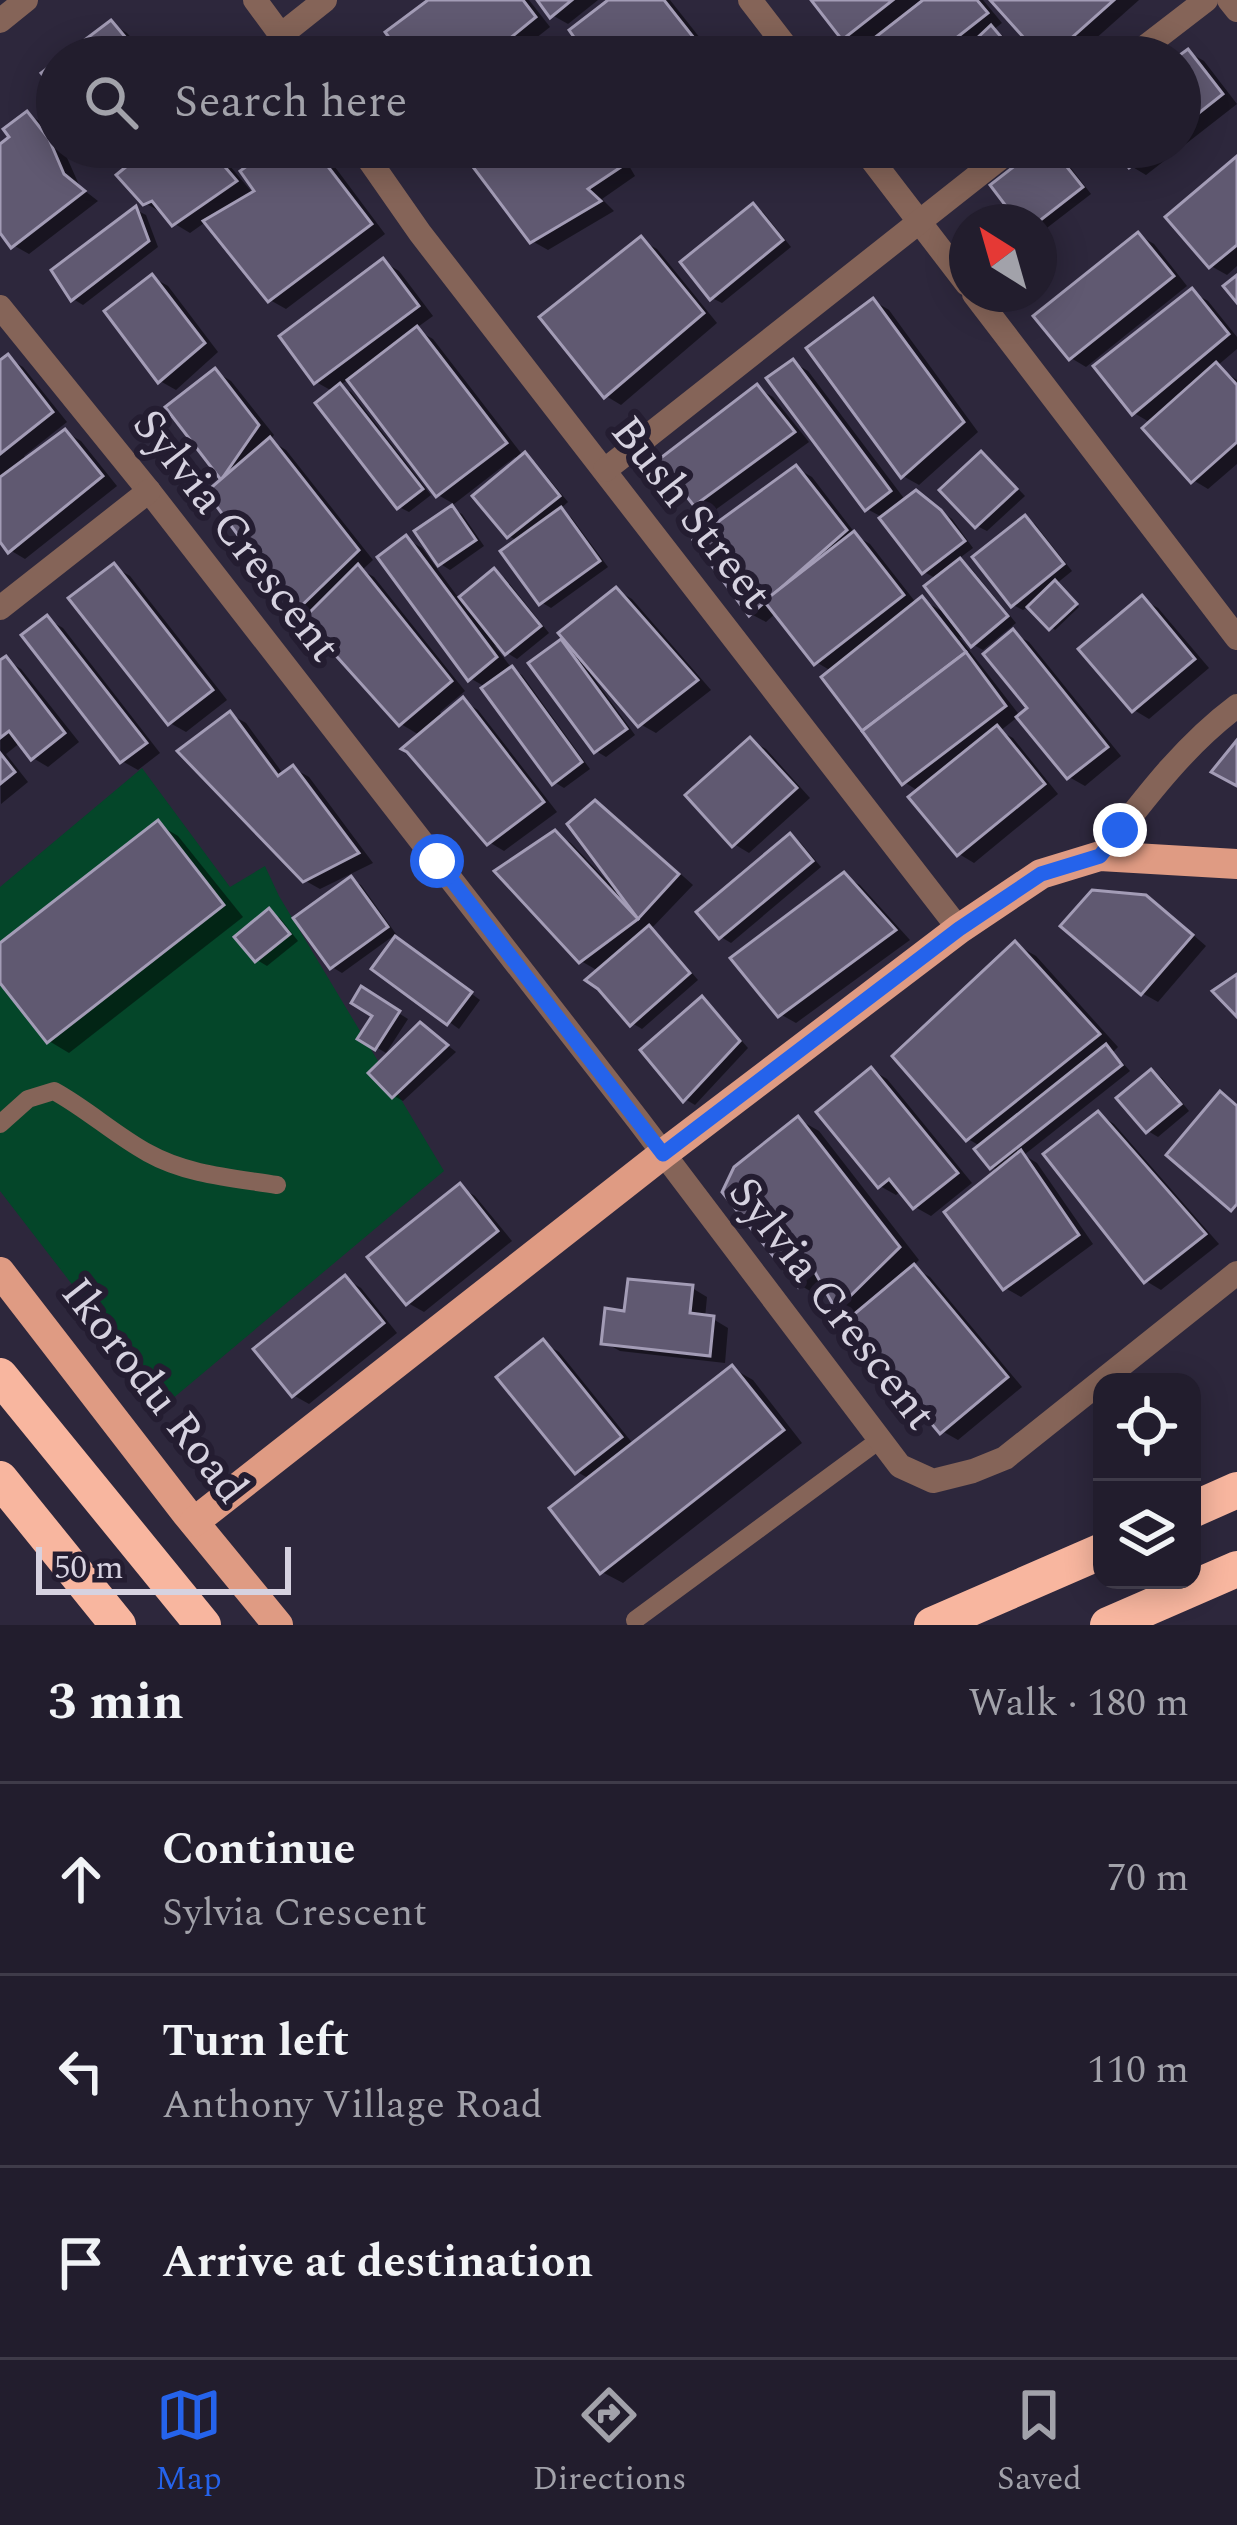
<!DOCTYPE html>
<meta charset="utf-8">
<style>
body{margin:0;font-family:Spectral,serif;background:#2e2a39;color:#f1f3f6}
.controls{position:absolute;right:36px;bottom:36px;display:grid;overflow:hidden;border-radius:24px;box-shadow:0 6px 30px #0003}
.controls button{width:108px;height:108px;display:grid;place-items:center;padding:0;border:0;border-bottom:3px solid #3f3b49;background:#221d2d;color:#f1f3f6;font:60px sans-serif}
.compass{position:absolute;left:949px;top:204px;width:108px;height:108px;border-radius:50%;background:#221d2d;box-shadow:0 6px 30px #0003;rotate:323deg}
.scale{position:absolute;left:36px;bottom:30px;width:255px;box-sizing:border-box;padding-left:12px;border:6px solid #d6d2e0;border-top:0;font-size:33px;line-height:42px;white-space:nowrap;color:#d6d2e0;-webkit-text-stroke:9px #241d31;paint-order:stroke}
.stop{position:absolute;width:36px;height:36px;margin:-27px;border:9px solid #2563eb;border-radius:50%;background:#fff}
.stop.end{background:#2563eb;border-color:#fff;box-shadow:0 3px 12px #0008}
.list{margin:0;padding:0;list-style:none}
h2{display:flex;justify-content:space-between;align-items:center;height:156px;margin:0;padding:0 48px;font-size:51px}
h2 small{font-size:39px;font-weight:400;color:#a2a2aa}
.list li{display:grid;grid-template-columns:78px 1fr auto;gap:36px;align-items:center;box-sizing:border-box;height:192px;padding:0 48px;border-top:3px solid #3f3b49}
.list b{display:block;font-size:45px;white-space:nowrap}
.list p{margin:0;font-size:39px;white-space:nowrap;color:#a2a2aa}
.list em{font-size:39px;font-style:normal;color:#a2a2aa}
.icon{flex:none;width:66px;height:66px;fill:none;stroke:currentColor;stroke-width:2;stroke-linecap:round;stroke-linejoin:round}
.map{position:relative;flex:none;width:1237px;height:1625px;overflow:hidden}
.search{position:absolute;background:#221d2d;box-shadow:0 6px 30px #0003;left:36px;right:36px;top:36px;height:132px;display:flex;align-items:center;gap:30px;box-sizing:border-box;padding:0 42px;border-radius:66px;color:#a2a2aa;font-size:45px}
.sheet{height:732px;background:#221d2d}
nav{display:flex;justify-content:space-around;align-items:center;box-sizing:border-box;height:168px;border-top:3px solid #3f3b49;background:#221d2d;font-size:33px;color:#a2a2aa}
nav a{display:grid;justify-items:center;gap:6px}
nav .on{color:#2563eb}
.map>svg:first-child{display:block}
</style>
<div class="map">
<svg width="1237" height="1625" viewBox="0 0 1237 1625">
<rect width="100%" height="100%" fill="#2d273c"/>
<!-- green -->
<polygon fill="#044629" points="142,768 230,887 265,866 279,896 444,1171 165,1405 0,1191 0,887"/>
<!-- shadow -->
<g fill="#0007">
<polygon points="433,0 529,0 550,27 512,57 407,57"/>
<polygon points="541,0 598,0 568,24 552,15"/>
<polygon points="613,0 670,0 715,57 591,57"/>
<polygon points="815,0 983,0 1002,23 993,30 1002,35 1021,57 861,57 865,49 844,37"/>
<polygon points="995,0 1139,0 1075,57 1045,57"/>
<polygon points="112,24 127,33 148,57 67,57"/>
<polygon points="1188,52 1204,61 1237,104 1146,175 1131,166 1116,147 1180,147 1180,59"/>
<polygon points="27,114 43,123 57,142 57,147 64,151 80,187 98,201 29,254 13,245 0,228 0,148"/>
<polygon points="69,147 98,147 86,160 71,151"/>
<polygon points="104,147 214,147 261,203 278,147 320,147 385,234 286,309 270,300 207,221 190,233 175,224 164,211 161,212 145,203 130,167 115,158"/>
<polygon points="228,147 251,147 239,155"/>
<polygon points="461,147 566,147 582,166 609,150 625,159 635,176 602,199 614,211 548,250 532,241"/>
<polygon points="661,147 682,147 673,154"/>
<polygon points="914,147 959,147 936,167 926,161"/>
<polygon points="1044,147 1057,150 1091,194 1039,234 1039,222 1022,222"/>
<polygon points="1237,160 1237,266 1227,275 1211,266"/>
<polygon points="753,207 763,212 791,247 722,303 712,298"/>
<polygon points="136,210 146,215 158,247 83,305 73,299"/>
<polygon points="1139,235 1154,244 1187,286 1086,367 1071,358"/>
<polygon points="641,240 657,249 717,323 621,405 606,396"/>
<polygon points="384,262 399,271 433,316 415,329 433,339 524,457 535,462 568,502 559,510 571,517 608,567 551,608 541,602 519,542 509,536 519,461 515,457 454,504 438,495 350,378 339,386 351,392 431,495 409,512 399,507 334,392 316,382"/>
<polygon points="152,277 168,286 218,352 176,390 160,381"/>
<polygon points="1192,292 1208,301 1237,337 1237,349 1217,366 1237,380 1237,464 1208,489 1193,480 1151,423 1134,413"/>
<polygon points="874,301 889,310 978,432 919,485 903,476 810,349"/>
<polygon points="8,358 23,367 67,422 24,456 28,460 65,432 81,441 117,486 25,559 10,550 0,537 0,364"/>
<polygon points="793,362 808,371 906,501 926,500 952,519 973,548 957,560 970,567 1016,623 983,650 959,637 1021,717 1032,708 1013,633 1029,642 1121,756 1085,786 1069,777 1019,716 1000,731 1013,738 1058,794 974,863 959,854 920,792 904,782 833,672 816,662 777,612 766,622 751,614 796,468 812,477 858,537 870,544 917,604 922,600 951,616 937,579 924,572 882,517 867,509"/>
<polygon points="216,372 231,381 274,435 270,440 286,450 373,560 362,570 374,577 465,691 440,712 444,717 463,701 478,710 557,812 504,851 489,842 421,736 401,724 310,616 297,609 225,480 169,408"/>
<polygon points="757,388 773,397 809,442 711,513 696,504"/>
<polygon points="981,455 991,460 1025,496 987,531 977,526"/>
<polygon points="452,509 462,514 484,546 450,570 439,563"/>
<polygon points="1025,518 1035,524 1072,571 1056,584 1079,607 1055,630 1030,605 1023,610 1013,605"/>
<polygon points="406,539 422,548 460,600 495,572 505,578 549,633 517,659 494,645 513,670 522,675 590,769 564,788 554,782 487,688 470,678"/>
<polygon points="114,567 130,576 227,700 186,732 170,723"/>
<polygon points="617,590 632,599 711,690 656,733 640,724 594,670 590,673 635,735 606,757 596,751 562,642 575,650"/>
<polygon points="1142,599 1158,608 1209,668 1149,719 1134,710"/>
<polygon points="47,619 63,628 160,753 138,770 122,761"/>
<polygon points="6,660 21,669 79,742 48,767 33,758 21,742 6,754 28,782 1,804 0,664"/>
<polygon points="230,714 246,723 284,775 293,768 309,777 373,863 320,889 304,880"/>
<polygon points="750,740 766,749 810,798 749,853 734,844"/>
<polygon points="595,803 611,812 693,885 650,930 659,935 698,980 642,1029 632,1023 600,972 581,961 555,833 571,843 606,880 609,878"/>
<polygon points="158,824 178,836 243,917 69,1053 49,1041 0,978 0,947"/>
<polygon points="790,836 800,842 821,867 731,943 721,937"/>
<polygon points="844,876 860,885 910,940 796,1023 780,1014"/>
<polygon points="351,880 361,885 396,934 342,973 332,967"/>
<polygon points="1145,898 1162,908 1206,946 1158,1002 1142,993"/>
<polygon points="270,912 280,918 298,941 267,966 257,960"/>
<polygon points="1015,944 1036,956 1118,1047 1113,1052 1130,1071 1024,1155 1037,1163 1093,1244 1021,1297 1005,1288 1000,1171 992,1167 982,1147 968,1139"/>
<polygon points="405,945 480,1000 459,1029 375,968"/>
<polygon points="362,990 408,1019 386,1053 361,1038 376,1015"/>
<polygon points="702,1000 712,1006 748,1048 695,1105 685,1099"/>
<polygon points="431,1032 456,1052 403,1101 394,1096"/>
<polygon points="872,1070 887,1079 972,1183 931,1216 915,1207 902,1190 896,1195 880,1186"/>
<polygon points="1152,1072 1162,1078 1189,1111 1158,1137 1148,1131"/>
<polygon points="1099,1114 1114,1124 1219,1244 1161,1290 1146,1281"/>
<polygon points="798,1119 819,1131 919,1260 912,1267 930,1277 1022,1387 958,1440 942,1431 855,1317 839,1307 827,1287 820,1297 800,1285 725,1192"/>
<polygon points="460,1187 475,1196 512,1241 424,1312 408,1303"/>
<polygon points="346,1279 361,1288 397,1333 309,1404 293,1395"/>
<polygon points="692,1288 707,1297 705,1318 713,1319 728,1328 725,1363 620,1351 604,1342 627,1314"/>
<polygon points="543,1343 559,1352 634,1445 732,1368 753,1380 802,1443 623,1583 602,1572 590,1479 577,1472"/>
</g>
<!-- building -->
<g fill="#605971" stroke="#a39cb6" stroke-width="3">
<polygon points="428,0 523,0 536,17 487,57 403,57 385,32"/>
<polygon points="537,0 572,0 550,18"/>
<polygon points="608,0 664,0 709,57 621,57 614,50 604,57 588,57 569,30"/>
<polygon points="811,0 893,0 842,40"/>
<polygon points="923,0 977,0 988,13 932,57 858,57 855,53"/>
<polygon points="990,0 1114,0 1050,57 1041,57"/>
<polygon points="111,20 142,57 62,57"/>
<polygon points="991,25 1018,57 957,57"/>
<polygon points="1188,49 1223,94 1180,128 1180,57 1177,57"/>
<polygon points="57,61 57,93 41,73"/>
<polygon points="27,111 49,139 64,174 85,191 11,248 0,233 0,144 9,137 3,129"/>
<polygon points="100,147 131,147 113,161"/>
<polygon points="150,147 208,147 237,181 172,226 152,201 143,205 116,175"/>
<polygon points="273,147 313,147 372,224 268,302 203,221 254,191 240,171"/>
<polygon points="458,147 561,147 577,165 609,147 621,167 588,189 601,201 530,243"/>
<polygon points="910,147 944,147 924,163"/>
<polygon points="1039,147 1051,147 1083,187 1038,222 1018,222 990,185"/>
<polygon points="1112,147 1156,147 1129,168"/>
<polygon points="1237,156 1237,245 1209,268 1165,217"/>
<polygon points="753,203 783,240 710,300 680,262"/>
<polygon points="136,206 149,241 71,301 51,270"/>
<polygon points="1138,232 1174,276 1069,360 1033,316"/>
<polygon points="641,236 704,313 604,398 539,317"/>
<polygon points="383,258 419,306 314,384 279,336"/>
<polygon points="152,274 205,343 158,383 104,311"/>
<polygon points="1237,275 1237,303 1223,286"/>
<polygon points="1192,288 1229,334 1132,415 1093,366"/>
<polygon points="873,298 964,422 901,478 806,348"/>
<polygon points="417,326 507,443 436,497 347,380"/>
<polygon points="8,354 53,412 0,454 0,360"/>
<polygon points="793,359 891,491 865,511 766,378"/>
<polygon points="1216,362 1237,385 1237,442 1191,483 1142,428"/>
<polygon points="215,368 259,425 221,480 165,407"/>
<polygon points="340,383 423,489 397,509 315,403"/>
<polygon points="757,384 795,432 694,506 658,460"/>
<polygon points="65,429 103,476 8,553 0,542 0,477"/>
<polygon points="270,437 359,550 295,612 206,492"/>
<polygon points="981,451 1017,489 975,528 939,490"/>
<polygon points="525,452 560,496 507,538 472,496"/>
<polygon points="796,465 847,530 749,616 693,540"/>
<polygon points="916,490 941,510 965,541 922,574 879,518"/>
<polygon points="452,505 476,540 438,566 414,531"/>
<polygon points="561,507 600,561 539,605 500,551"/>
<polygon points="1025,515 1064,564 1011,607 972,557"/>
<polygon points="854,531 904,595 814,665 764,601"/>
<polygon points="406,535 497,657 468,681 377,557"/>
<polygon points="960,558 1008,616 971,647 924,586"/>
<polygon points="114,563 213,690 168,725 68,598"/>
<polygon points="358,564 452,681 399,726 303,619"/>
<polygon points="494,568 541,626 505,655 459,597"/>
<polygon points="1055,580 1077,604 1049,630 1027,607"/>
<polygon points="616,587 698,680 638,727 558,633"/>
<polygon points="1142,595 1195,659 1132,712 1078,649"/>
<polygon points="922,596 966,652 862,731 821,677"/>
<polygon points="47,615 147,743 120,763 21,635"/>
<polygon points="1013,629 1108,747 1067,779 1016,717 1027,708 983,654"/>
<polygon points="561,639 627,729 594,753 528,663"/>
<polygon points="966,652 1006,706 902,785 862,731"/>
<polygon points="6,656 65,733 31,760 9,731 0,738 0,660"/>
<polygon points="512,666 582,762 552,785 481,688"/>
<polygon points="463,697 544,802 487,845 407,752 401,749"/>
<polygon points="230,711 278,776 293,765 359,853 303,882 177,751"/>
<polygon points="997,725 1045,784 957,856 908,797"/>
<polygon points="750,737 797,788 732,847 685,795"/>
<polygon points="1237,740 1237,786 1211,772"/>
<polygon points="0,753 15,772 0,784"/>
<polygon points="595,800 679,874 638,919 567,824"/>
<polygon points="158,820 224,905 47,1043 0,983 0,943"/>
<polygon points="555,830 638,919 579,963 494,871"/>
<polygon points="790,833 813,861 719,939 696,912"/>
<polygon points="844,872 896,930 778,1017 730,958"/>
<polygon points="351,876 388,927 330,969 293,918"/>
<polygon points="1092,890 1146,895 1193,935 1141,995 1060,926"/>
<polygon points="269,908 290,934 255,962 234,937"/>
<polygon points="649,925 690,973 630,1026 598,989 585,980"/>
<polygon points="395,936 472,992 447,1025 371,969"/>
<polygon points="1015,941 1100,1034 966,1141 892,1056"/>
<polygon points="1237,974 1237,1017 1212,991"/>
<polygon points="361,986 400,1011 375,1050 357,1039 372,1016 351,1003"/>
<polygon points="702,996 740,1041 683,1102 640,1050"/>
<polygon points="420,1022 448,1045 392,1098 368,1073"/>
<polygon points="1106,1044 1122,1065 990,1169 974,1149"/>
<polygon points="871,1067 958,1173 913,1209 889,1179 878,1188 816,1112"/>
<polygon points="1151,1069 1181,1104 1146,1133 1116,1098"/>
<polygon points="1220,1091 1237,1106 1237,1204 1231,1211 1166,1155"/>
<polygon points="1098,1111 1206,1234 1144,1283 1043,1154"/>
<polygon points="798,1116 900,1247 836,1310 812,1267 798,1287 722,1192 734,1167"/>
<polygon points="1021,1150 1079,1235 1003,1290 944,1212"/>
<polygon points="460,1183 498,1231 406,1305 367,1257"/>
<polygon points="914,1264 1008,1377 940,1434 846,1321"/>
<polygon points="345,1275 384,1323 292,1397 253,1349"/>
<polygon points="628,1279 693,1285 690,1313 714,1316 710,1356 601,1344 605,1308 624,1311"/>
<polygon points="543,1339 622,1437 575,1474 496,1377"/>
<polygon points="732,1365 784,1430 600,1574 549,1508"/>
</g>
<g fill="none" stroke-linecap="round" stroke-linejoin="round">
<!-- service -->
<g stroke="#856458" stroke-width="18">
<path d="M0,1124L28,1099L54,1091C87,1109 115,1135 148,1153C187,1175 234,1178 277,1185"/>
<polyline points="635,1620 878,1441"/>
</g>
<!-- minor -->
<g stroke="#856458" stroke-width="24">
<polyline points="255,0 297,57"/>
<polyline points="750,0 794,57"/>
<polyline points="1229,0 1237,10"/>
<polyline points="0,21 26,0"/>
<polyline points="281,35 325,0"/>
<polyline points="1132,57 1206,0"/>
<polyline points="360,147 420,233 959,929"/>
<polyline points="862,147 967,284"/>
<polyline points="974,294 1237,638"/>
<polyline points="0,307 149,491 638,1120 900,1466 933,1481 973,1471 1005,1458 1237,1273"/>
<polyline points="605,470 1014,147"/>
<polyline points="0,608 149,491"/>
<path d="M1100,856C1142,802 1182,747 1237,706"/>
</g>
<!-- primary -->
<g stroke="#df9b83" stroke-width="30">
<polyline points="0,1272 187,1514 278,1625"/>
<polyline points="194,1522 663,1154 959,929 1041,874 1100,856 1237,864"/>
</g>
<!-- motorway -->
<g stroke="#f8b69f" stroke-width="36">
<polyline points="0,1376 203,1625"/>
<polyline points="0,1479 118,1625"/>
<polyline points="1192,1510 1237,1490"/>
<polyline points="932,1625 1102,1551"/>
<polyline points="1108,1625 1237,1569"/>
</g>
</g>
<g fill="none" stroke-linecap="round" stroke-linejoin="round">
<!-- route -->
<polyline stroke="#2563eb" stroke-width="15" points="437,861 663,1154 959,929 1041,874 1100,856 1120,830"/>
</g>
<g text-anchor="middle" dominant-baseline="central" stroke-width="12" stroke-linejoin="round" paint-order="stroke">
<!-- street labels -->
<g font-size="45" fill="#d6d2e0" stroke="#241d31">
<text transform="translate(691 513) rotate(52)">Bush Street</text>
<text transform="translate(236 536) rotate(52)">Sylvia Crescent</text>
<text transform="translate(832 1304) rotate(52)">Sylvia Crescent</text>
<text transform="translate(154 1391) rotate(52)">Ikorodu Road</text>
</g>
</g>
</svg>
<div class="controls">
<button><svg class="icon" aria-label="locate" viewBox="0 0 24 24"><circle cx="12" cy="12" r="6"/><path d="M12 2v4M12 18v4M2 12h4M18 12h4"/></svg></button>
<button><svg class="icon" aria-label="layers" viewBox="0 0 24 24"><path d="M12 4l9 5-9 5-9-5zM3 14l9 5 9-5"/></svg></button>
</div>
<svg class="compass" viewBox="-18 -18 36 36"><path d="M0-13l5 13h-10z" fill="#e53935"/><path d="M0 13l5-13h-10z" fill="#a2a2aa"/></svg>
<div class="scale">50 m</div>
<div class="stop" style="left:437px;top:861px"></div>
<div class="stop end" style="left:1120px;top:830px"></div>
<div class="search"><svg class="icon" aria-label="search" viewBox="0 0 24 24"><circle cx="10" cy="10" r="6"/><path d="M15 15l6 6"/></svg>Search here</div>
</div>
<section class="sheet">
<h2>3 min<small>Walk · 180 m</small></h2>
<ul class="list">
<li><svg class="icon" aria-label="ahead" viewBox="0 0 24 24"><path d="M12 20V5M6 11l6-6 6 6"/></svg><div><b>Continue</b><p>Sylvia Crescent</p></div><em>70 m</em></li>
<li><svg class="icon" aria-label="left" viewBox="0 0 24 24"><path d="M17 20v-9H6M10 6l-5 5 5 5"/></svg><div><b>Turn left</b><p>Anthony Village Road</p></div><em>110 m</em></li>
<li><svg class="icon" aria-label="arrive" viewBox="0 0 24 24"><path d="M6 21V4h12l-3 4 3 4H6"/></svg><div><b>Arrive at destination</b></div></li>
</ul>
</section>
<nav>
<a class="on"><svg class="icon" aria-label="map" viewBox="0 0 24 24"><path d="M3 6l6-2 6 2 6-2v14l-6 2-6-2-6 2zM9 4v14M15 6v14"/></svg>Map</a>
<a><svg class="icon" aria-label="directions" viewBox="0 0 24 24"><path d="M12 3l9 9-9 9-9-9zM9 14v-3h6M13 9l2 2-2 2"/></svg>Directions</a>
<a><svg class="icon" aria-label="saved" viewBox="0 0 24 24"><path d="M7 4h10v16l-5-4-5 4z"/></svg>Saved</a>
</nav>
